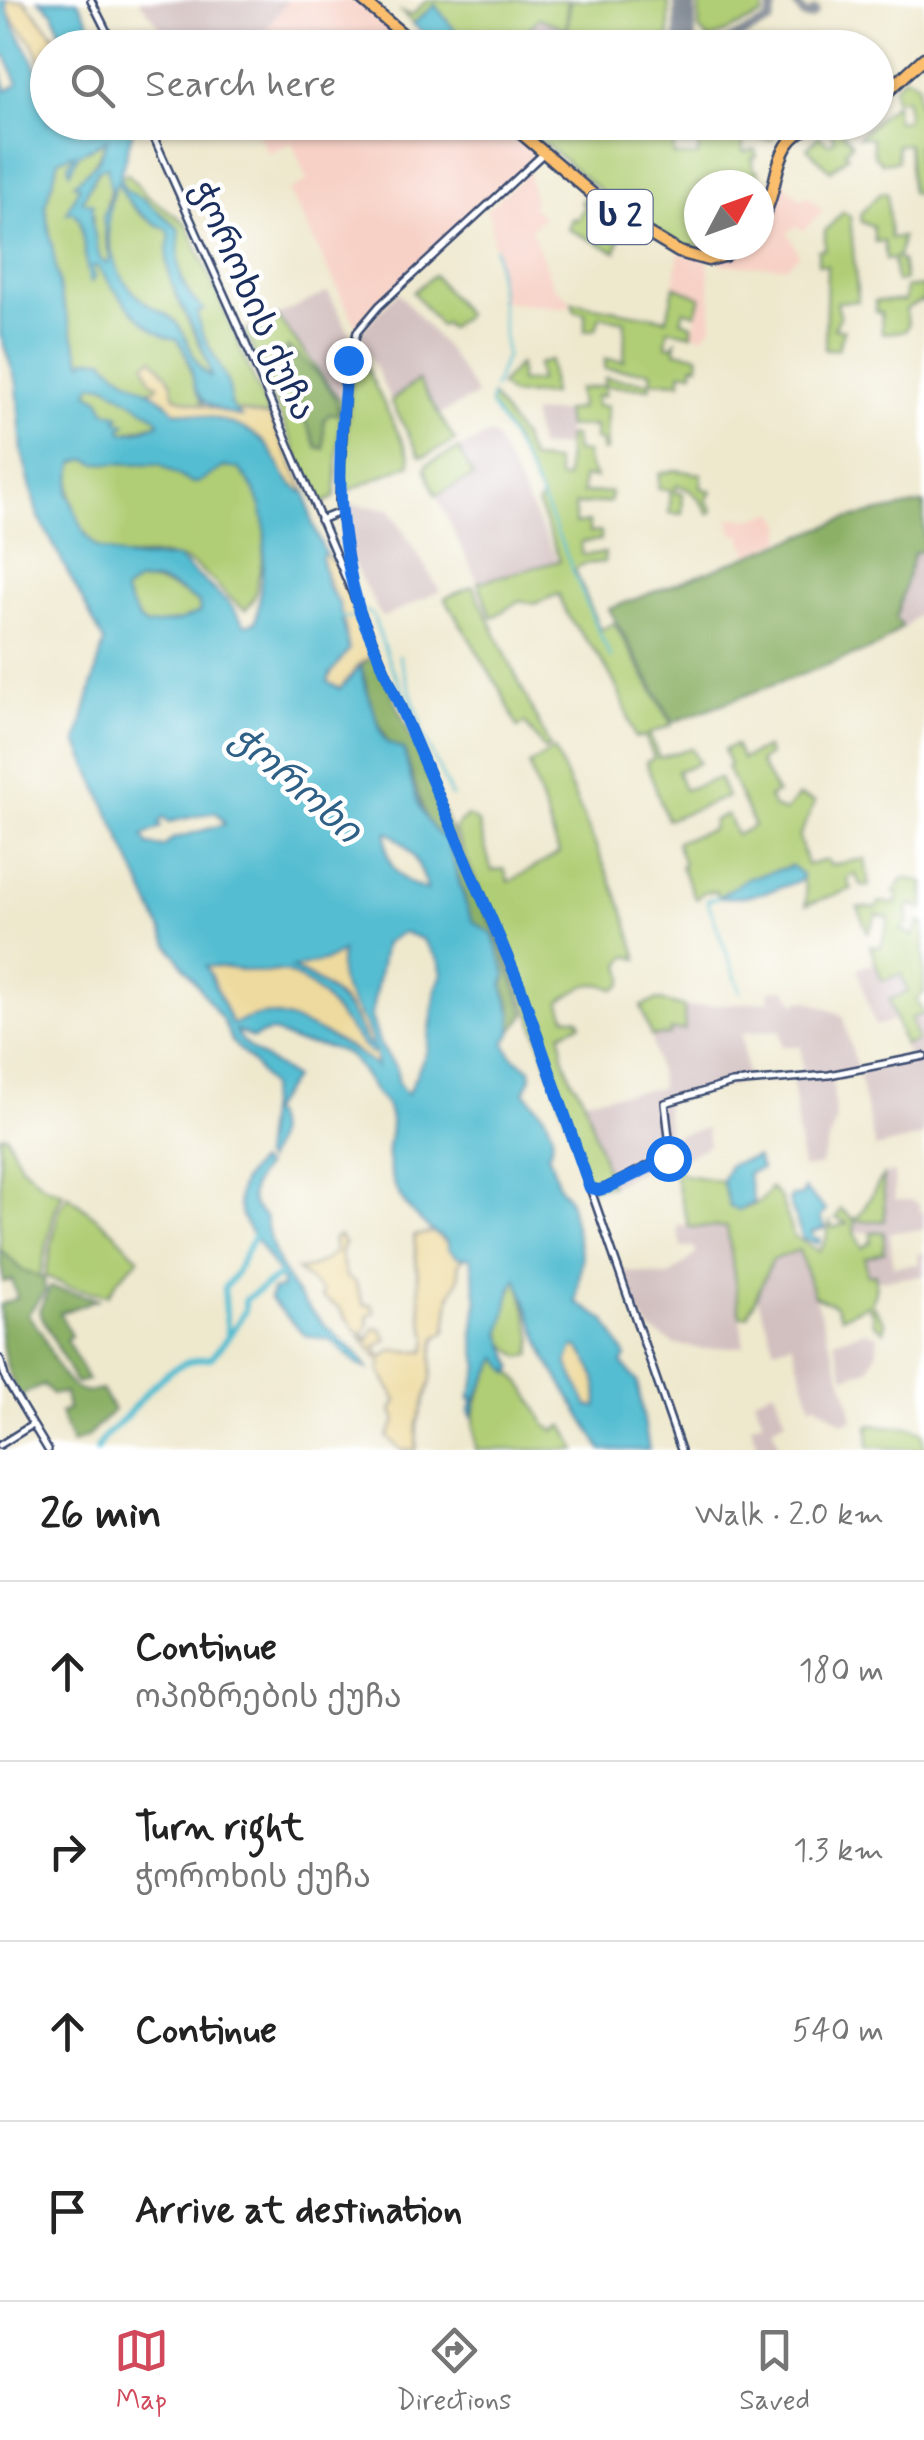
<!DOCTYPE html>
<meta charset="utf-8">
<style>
body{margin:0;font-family:Mynerve,"Noto Sans Georgian",sans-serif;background:#f6f6f6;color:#222}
.compass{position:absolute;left:684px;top:170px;width:90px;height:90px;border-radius:50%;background:#fff;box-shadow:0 2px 8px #0004;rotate:49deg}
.stop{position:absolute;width:30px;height:30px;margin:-22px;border:8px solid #1a73e8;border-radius:50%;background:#fff}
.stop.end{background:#1a73e8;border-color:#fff;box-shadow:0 2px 10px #0008}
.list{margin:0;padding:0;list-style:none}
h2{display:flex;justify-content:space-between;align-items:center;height:130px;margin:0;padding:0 40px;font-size:42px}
h2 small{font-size:32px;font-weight:400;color:#767676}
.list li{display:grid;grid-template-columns:65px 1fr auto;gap:30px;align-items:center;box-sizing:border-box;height:180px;padding:0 40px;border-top:2px solid #e0e0e0}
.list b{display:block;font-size:38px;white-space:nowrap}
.list p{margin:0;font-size:32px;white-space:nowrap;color:#767676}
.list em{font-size:32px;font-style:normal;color:#767676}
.icon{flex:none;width:55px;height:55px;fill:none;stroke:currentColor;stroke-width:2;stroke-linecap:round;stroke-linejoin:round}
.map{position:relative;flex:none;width:924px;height:1450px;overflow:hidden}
.search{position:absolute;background:#fff;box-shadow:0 2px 8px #0004;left:30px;right:30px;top:30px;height:110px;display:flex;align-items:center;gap:25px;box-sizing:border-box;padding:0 35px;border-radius:55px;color:#767676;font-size:38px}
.sheet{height:850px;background:#fff}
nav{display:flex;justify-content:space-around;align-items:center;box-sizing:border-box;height:140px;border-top:2px solid #e0e0e0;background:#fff;font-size:28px;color:#767676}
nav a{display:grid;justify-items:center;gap:5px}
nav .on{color:#d1495b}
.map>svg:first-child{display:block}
</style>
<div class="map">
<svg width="924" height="1450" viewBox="0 0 924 1450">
<rect width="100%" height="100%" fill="#fff"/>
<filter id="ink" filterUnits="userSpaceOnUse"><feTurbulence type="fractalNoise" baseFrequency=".01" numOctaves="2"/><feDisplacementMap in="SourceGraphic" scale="20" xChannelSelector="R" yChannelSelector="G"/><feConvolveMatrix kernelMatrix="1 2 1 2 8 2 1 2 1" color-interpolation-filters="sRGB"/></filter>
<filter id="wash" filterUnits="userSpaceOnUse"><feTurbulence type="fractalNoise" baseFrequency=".0048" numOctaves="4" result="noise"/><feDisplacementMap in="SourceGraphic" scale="40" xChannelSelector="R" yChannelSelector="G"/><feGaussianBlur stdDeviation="2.25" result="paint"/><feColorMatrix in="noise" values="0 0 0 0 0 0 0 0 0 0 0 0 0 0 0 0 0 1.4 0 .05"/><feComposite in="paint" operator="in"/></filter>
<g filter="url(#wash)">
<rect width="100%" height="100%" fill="#eee8cd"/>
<!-- built -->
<g fill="#f7d1c6">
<polygon points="288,0 358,0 414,48 252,48"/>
<polygon points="251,123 503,123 539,153 356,326 289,191 307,181 292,142 269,154"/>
<polygon points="528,171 534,201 531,206 543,217 531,229 554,287 571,300 566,308 501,301 490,217 486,211"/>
<polygon points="776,175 801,200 807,195 823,211 803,231 796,226 788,232 799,255 787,266 723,265 713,252 721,245 759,245 759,223"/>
<polygon points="679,252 708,260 712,326 703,336 692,334 701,297 674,286"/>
<polygon points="774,512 783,523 783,540 748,554 741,535 733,534 730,518 751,519"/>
</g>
<!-- industrial -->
<g fill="#d2bfbf">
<polygon points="139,0 288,0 252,48 186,47 162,29"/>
<polygon points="539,18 567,29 565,47 513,48"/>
<polygon points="328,292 351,336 345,357 341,401 277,316"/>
<polygon points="398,292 449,352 477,395 441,414 418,380 391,401 359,333"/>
<polygon points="565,411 567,446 539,448 531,414"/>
<polygon points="490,434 495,437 558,562 478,582 436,495 473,477 459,449"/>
<polygon points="342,503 390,509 440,591 382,618 347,552"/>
<polygon points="924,552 924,609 904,628 898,617 915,554"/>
<polygon points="876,963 883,981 901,974 909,993 889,1000 895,1020 875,1026 857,968"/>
<polygon points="786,989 797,1005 798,1001 807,1000 842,1015 857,1068 832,1076 836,1120 820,1166 802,1168 792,1077 803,1076 801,1046 782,1046 780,1030 742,1033 747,1081 665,1103 669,1137 706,1128 709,1145 678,1162 671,1155 611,1186 584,1099 661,1088 651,1036 670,1035 670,1030 685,1029 684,1007 769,1001 770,990"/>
<polygon points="924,1014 924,1136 875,1148 858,1071 909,1059 904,1045 917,1040 911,1018"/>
<polygon points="889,1173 894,1173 895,1200 912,1200 920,1205 919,1211 924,1212 924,1230 890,1232 893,1266 919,1264 918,1254 924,1253 924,1276 876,1280 875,1275 867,1275 865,1257 883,1232 854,1232 854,1221 885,1220 883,1176"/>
<polygon points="677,1226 727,1226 744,1346 705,1349 675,1344 649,1329 630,1301 619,1270 669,1276 697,1253 693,1247 681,1247"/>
<polygon points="799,1250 849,1400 853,1420 843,1423 815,1403 811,1406 792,1342 775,1348 757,1297 772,1260"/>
<polygon points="864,1331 878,1335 877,1350 869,1369 845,1377 834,1341"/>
<polygon points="775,1390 786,1421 772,1427 779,1446 759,1450 751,1425 763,1421 754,1398"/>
</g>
<!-- green -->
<g fill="#b0ce75" stroke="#667e6a" stroke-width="2.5" fill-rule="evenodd">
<polygon points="427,0 567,0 567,29 539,18 513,47 468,47 435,5 413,24 402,12 412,15"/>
<polygon points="570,0 669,0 669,47 566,47"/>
<polygon points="699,0 764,0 763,15 709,40 699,30"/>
<polygon points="905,76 918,84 919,108 924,108 924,144 917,145 919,195 911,192 908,144 897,145 898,161 882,163 874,155 872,138 858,137 895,103 896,121 907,120 906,99 894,99 894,86"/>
<polygon points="546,123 648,123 648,131 673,131 674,156 698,156 699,123 785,123 771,140 758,137 757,129 743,130 743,152 755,150 757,156 752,158 753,169 758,171 758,185 699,185 698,256 622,209 540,140"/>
<polygon points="829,123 840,123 840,129 852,144 845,151 848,155 831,171 807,148 819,136 829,144 834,140"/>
<path d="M108,140L91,169L75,183L80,185L67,212L74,211L80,220L87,269L97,266C117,293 143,330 177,338C192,358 190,384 204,405C176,407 162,382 145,363L158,384L157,388L146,391L115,371L104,359L84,364L81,360L61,297L45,206L59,160L75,152L70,171L78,155Z"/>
<path d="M107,165C116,191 103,203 104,224C104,236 108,247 110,259L108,264L100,259C96,246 90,228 94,215L82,201L99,170Z"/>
<path d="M128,174L145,194L187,224L270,417L233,410L230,404C226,390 223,370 215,357C205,340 199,332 197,312L203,310C176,286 177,256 173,223L145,201L125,191L120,176Z"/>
<path d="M118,179C124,203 144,221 167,229L170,236C155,282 202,333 212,377C195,370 190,341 179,326C170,314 159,312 148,305C107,278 99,222 118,179Z"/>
<polygon points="880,193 887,193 890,238 902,237 899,255 895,258 902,261 905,280 896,282 893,259 886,260 884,241 875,242 873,226 861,222 860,214"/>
<polygon points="586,195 630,229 629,232 621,230 616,252 568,229 572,218 577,220 585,206 581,202"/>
<polygon points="843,212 850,216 858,301 837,302 840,316 834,328 844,330 838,349 825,349 827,265 818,264 818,250 825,249 825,231"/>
<polygon points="434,275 466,315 449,328 444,323 440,326 413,292"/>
<polygon points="674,286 701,297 696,314 684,310 681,320 692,324 692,334 668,329 666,345 672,346 676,341 675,351 698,355 699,365 693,365 693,372 681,372 681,382 652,381 651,371 605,369 605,359 624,361 625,321 600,316 596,329 585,331 585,313 575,311 572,302 667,319"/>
<polygon points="924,286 924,303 921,301 906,309 908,325 905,331 882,333 881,313 876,312 875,301 905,301 905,288"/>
<path d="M277,316L341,401L335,497L323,503L316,500L245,332ZM283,355L305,362L328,387L329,413L324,420L317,447L292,390Z"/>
<polygon points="354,351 358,351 410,457 410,464 346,492 342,488"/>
<polygon points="550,360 552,394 511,395 500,385 519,364 520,382 539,381 538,364"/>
<polygon points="605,378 651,382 650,388 605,386 604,396 596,396 596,406 607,406 606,451 602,451 601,441 595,440 595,426 567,427 565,411 580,408 578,389 604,386"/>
<polygon points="418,380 455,441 425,456 420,456 391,401"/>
<polygon points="92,384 106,385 156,417 160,423 123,433 114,413 105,411 100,399 87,392"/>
<path d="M492,396L522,438L531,460L555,462L559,479H566L567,436H574L576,452H586L588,464L596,478L583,477L582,493L611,492L610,502L575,505V524L589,522V533L601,532V540L581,542L582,555L605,553L604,562L584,564L575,569L600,630L614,623L672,725L649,734L659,758L691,748L699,763L677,771L684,790L719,778L727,797L667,820L646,762L654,758L645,736L635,738C627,711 616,681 600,658C584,635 565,619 559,594L534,604L520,600L492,618L478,582L560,561L538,505L542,499L513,439L490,405Z"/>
<polygon points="459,449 473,477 436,495 425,469 427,464"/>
<path d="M86,459L159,464L190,482L197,483L224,467L239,468C269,503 270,532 259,574C255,589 258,598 245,610C223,596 208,570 184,560C141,544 103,581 77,516C69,496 68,483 74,462Z"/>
<path d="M675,470L702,474L701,488L712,491L706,500L713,511L709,514C701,501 690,485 676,486V493H683L682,514L669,513L671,490L658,488L659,474Z"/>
<path d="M137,581C163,581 178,589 199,603L200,612L179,621L146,626L139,620L124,592L126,587Z"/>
<polygon points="473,586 550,747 545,750 525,723 518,728 501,691 445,598"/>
<path d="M735,745L742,759L766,748L769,755L759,762L777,793L769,797L774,808L784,812L799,796L815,802L799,837L807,865L827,860L830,865L865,859L869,886L861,885L855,874L847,879L852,889L806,905C807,888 805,877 791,866L746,879L719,897L716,891L703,892L697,899L694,896L681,866L684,864L676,842L712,829L714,820L727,814L736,835L754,826L727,767L730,765L724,750Z"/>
<path d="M554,749L623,909L638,959L627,956L621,964L624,977L622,985L614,989C589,977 582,988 560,1001L566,1017L579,1019L581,1024L561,1033L563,1056L571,1078L584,1099L611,1186L590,1188L531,1016L454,828L467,816L478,822L492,871L504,869L509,882L559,853L529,765Z"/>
<polygon points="904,878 924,883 924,909 911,904 907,912 909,923 901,930 914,936 919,922 924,924 924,993 916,999 924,1014 911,1018 917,1041 904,1045 889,1000 908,992 901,974 882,981 870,946 881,947 889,918 877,914 868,933 858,907 877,908 879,902 896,904 898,893 894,892"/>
<polygon points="657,1000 684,1007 685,1030 670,1030 670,1035 651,1036 641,1006"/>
<polygon points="6,1135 21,1165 44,1186 63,1193 55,1210 40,1276 22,1271 0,1249 0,1136"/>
<path d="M671,1154L678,1162L680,1174L722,1181L730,1207C745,1212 764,1203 770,1188L781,1198L793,1236L819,1251L825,1243L830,1222L833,1228L847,1223L836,1218L841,1209L853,1219L860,1215L883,1176L885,1221H855L854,1232L862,1248L871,1242V1232H884V1252L865,1258L867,1275L875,1274C877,1286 875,1293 871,1303L885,1322L884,1331L873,1323L872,1312L866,1305L841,1317L835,1305L814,1296L799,1250L772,1260L748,1316H740L727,1227H689L669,1157Z"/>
<polygon points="68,1195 112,1230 139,1259 119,1278 108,1295 69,1287 45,1276 59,1210"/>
<path d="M518,1278L533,1339L531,1355L521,1357C514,1352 507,1348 503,1341C498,1329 510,1288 518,1278Z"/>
<path d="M498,1357L525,1388L546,1425L555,1431L563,1425L577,1450H476C469,1405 479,1395 498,1357Z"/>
<polygon points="870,1425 913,1428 923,1433 924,1450 869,1447 868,1426"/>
</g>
<!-- forest -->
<g fill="#8cb166" stroke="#547062" stroke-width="2.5">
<path d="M288,347C305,362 340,389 338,414H329L324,420V449L317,447L292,390L283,355Z"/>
<polygon points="924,503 924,550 914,553 896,618 902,627 879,646 673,722 609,609 846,519"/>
<polygon points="375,653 505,957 526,1014 511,1033 511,1006 503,986 506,974 492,934 473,921 468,911 458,875 426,819 404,750 388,743 374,712 361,666"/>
<path d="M0,1249L22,1270L44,1278L45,1291L28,1314C32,1321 38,1327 42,1334C55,1358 64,1401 101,1390L114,1410L88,1436L72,1444L60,1413L68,1410L65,1393L52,1394L44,1385L19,1396C3,1365 0,1339 0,1305L17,1298L12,1280L3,1282Z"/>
<polygon points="50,1287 98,1299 60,1313 71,1336 66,1339 88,1380 76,1383 39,1311"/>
</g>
<!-- sand -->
<g fill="#eeda9e" stroke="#84847e" stroke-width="2.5">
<path d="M24,0L64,47L48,48L47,77C42,67 39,54 33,44C22,28 7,20 6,0Z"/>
<polygon points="153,358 171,381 175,397 238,416 233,410 270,417 306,494 283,480 260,439 245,430 190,413 173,411 166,401 146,391 157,388 158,384 151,381 145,363"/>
<path d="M325,554L337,566L375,653L359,665L340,689L328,682C331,669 342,660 346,647C352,629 325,578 321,557Z"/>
<path d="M342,951L353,1007L364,1017L379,1065L377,1069C364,1051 286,1011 263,1015C253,1016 242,1021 232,1024L206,965L265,973L282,970L307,982L327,1000L363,1046L374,1050C363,1039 362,1029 354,1016C340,993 314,978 291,967L327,960Z"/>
<path d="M433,1232L465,1256L458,1265L459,1279L450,1296L446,1331L436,1338L433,1350L431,1381L417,1424L416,1450H401L387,1437L396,1421L392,1410L397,1401L379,1369L382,1364L338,1307L321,1297L323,1292L297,1270C308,1270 329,1260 335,1251L333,1238L339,1236L344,1243L340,1252L346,1277L355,1282L364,1305H372L375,1312L368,1316V1326L362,1333L368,1340L374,1329H381L387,1340L375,1347L382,1358L393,1350L425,1352L428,1340L422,1318L414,1236Z"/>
<path d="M578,1347C591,1361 601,1388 597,1407H588L567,1363L573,1348Z"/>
</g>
<!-- water -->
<g fill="#54bdd1" stroke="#387698" stroke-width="2.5" fill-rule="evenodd">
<path d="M0,0H6C7,30 43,61 41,89L47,87L48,122L135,123L120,176L125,190L145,200L180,230C176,263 177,288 204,310L197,313C200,346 235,376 230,404L241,417C173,399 207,379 177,339C146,336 115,290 97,266L92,267L94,278L91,282L89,280L80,220L74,212L66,213L80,186L74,184L98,161L107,140L78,155L70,172L68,166L74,153L59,160L45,206L61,297L81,360L84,363L86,359H104C122,383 156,388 174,411C203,414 249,423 268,447C285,470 278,477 306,494L312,522L325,554L321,557L327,585L339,603L349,650L330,674L328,682L340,689L361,666L363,679L383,737L388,743L404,750C411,779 418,824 446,839L468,911L473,921L492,934L506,974L503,986L512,1015L511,1033L505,1043L512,1056L530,1069L531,1077L524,1092C540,1108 562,1131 548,1153L559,1186L569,1200L582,1258L576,1302L605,1320L626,1357L622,1363L637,1381L649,1450H602L547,1360L517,1279L511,1288L501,1334L514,1368L510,1373L498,1358L477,1396L472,1417L469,1412L473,1398L469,1399L479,1368L473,1336L477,1301L471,1258L458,1257L448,1249V1242C417,1222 392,1198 388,1159C386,1146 392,1133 391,1121C390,1105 381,1101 373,1089C348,1049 348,1050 301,1043C277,1039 281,1024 253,1038L235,1030C245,1052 275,1062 293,1078L270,1111C280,1130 275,1142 266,1162L262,1156L270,1087L252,1062L232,1042L223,1021L168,944L77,742L104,642L37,513L22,452L17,384L0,334V62L6,91L18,84L6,56L0,55ZM107,166L111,194L103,218L110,259L107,264L100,259L92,221L93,204L82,201L98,170ZM117,181C126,203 144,220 167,229L170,236C155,286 204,329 211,377C194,369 190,340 178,325C169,313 157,311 146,303C107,274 100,224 117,181ZM92,384L106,385L156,417L159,423L139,431L123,433L121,428L126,424L117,421L120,415L105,411L100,399L88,392ZM86,459L95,463L159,464L190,482L198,483L224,467L239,469C272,506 266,537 261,582C259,596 260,609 255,622L245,625L229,603L177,558H129L97,548L85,534L68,493L74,463ZM154,581C171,583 185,593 199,603L200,612L179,621L146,626L139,620L124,592L137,582ZM216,812L225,824L172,839L164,847L148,845L143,836L161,827L159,823L164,817L168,822ZM387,832C407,841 423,868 427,890C397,882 383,862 387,832ZM403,932L422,939L439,961L442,974L436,989L427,1051L407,1095L399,1084L396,1068L380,1045L371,1016L385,943ZM342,952C330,996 367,1009 373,1048C359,1036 361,1026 351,1014C335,992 316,979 292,968L327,960ZM206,966C224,966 243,971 262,972C270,973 278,969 285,972C325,986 343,1026 371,1054L375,1051L377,1068C361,1051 288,1011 263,1015C253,1016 243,1021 232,1024ZM577,1347C591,1360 601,1388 597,1407L588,1406L567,1363L573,1348Z"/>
<polygon points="39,0 78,0 102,47 66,47 53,12"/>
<polygon points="435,5 466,45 468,47 440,47 413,24"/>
<path d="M792,866L802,875V879C781,889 743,900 719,897L746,879Z"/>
<polygon points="756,1157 761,1169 747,1173 754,1203 739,1210 730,1207 722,1181 729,1165"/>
<path d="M258,1162L264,1167C251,1184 243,1203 265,1216C273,1265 294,1296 330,1330C348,1346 355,1348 368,1369L358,1365L331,1340L305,1335L270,1299L272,1290L282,1288C282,1275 276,1270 269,1259C246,1223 219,1200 258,1162Z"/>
<polygon points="804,1189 826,1210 820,1218 826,1228 812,1232 813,1237 820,1239 819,1244 803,1239 789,1201 792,1196 802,1196"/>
</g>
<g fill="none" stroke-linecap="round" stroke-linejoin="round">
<!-- stream -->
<g stroke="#54bdd1" stroke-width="2.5">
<polyline points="494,388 506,356 495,248"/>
<path d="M492,396L490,405C543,482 571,574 611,658"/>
<polyline points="366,611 373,616 388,659 411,708 416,709 399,656"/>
<polyline points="341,617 352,618"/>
<polyline points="418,711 422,733 452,797"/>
<polyline points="719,897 707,900 741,992"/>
</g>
<!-- river -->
<g stroke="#54bdd1" stroke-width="6">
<polyline points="229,1336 245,1311 245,1300 280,1275"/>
<path d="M97,1450C105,1433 116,1428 128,1414C151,1387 172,1359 211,1358L228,1337L224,1288L234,1276L255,1234"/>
</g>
<!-- taxiway -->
<g stroke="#848c96" stroke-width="9">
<polyline points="794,0 805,16 810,16 815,11"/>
<polyline points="685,36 686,48"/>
<polyline points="714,48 770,21 774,0"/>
<polyline points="667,122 681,122"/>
</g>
<!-- runway -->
<g stroke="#848c96" stroke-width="22">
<polyline points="685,0 685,48"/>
<polyline points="685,122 685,124"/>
</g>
</g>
</g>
<g filter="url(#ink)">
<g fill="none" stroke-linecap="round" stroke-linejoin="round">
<defs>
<g id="minor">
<polyline points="91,0 115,48"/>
<polyline points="147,122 240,330 520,986 681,1450"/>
<polyline points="320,520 340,512"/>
<polyline points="352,586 339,501 346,376 357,332 379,306 544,153"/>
<polyline points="591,1188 599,1190 607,1187 671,1154 665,1103 732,1083 829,1075 924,1056"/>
<polyline points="0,1359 6,1380 48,1450"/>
<polyline points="0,1445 32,1425"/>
</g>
<g id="highway">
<polyline points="362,0 419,48"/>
<polyline points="876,102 924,58"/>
<polyline points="508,122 616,214 679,252 708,260 724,256 739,245"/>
<path d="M759,223C785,183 765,141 820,122"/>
</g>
</defs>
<!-- minor casing -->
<use href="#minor" stroke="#3b4b6f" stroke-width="10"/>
<!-- highway casing -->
<use href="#highway" stroke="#3b4b6f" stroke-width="15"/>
<!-- minor -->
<use href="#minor" stroke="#fff" stroke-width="5"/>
<!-- highway -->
<use href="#highway" stroke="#fabe6d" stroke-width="10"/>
</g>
</g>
<g fill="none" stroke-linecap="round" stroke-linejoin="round" filter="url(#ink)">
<!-- route -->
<path stroke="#1a73e8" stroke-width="12" d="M348,360C338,450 334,525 360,613L520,986L590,1188L599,1190L607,1188L668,1158"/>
</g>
<g text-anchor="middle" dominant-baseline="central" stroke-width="9" stroke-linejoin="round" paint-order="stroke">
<!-- shield labels -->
<rect fill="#fff" stroke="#5f6d8e" stroke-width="2.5" x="587.5" y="190" width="65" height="54" rx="8"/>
<g font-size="32" font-weight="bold" fill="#1b2f5e">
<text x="620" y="217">ს 2</text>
</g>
<!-- street labels -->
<g font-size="35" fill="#1b2f5e" stroke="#fff">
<text transform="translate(252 301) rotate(66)">ჭოროხის ქუჩა</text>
</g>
<!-- water labels -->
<g font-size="38" font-style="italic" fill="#2f6186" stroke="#fff">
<text transform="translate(295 785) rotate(41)">ჭოროხი</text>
</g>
</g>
</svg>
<svg class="compass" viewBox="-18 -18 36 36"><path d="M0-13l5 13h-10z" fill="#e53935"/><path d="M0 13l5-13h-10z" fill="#767676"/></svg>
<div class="stop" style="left:668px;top:1158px"></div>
<div class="stop end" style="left:348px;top:360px"></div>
<div class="search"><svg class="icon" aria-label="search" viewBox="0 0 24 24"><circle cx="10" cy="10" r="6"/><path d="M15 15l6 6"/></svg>Search here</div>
</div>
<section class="sheet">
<h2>26 min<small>Walk · 2.0 km</small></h2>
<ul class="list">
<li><svg class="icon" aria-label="ahead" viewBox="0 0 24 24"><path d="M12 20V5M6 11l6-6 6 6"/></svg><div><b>Continue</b><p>ოპიზრების ქუჩა</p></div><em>180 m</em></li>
<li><svg class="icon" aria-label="right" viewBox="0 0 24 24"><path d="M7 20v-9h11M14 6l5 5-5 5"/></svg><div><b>Turn right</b><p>ჭოროხის ქუჩა</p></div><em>1.3 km</em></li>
<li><svg class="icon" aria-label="ahead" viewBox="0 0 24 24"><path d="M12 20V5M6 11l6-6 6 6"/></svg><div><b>Continue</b></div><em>540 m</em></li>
<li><svg class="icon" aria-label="arrive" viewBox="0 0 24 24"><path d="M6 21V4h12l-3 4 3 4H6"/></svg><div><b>Arrive at destination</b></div></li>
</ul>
</section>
<nav>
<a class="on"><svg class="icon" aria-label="map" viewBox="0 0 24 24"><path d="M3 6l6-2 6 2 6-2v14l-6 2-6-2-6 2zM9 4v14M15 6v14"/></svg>Map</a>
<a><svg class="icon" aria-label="directions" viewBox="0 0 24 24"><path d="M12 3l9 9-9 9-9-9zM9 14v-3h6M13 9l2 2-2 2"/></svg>Directions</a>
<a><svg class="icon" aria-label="saved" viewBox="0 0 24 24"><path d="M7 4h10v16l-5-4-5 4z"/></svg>Saved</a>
</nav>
